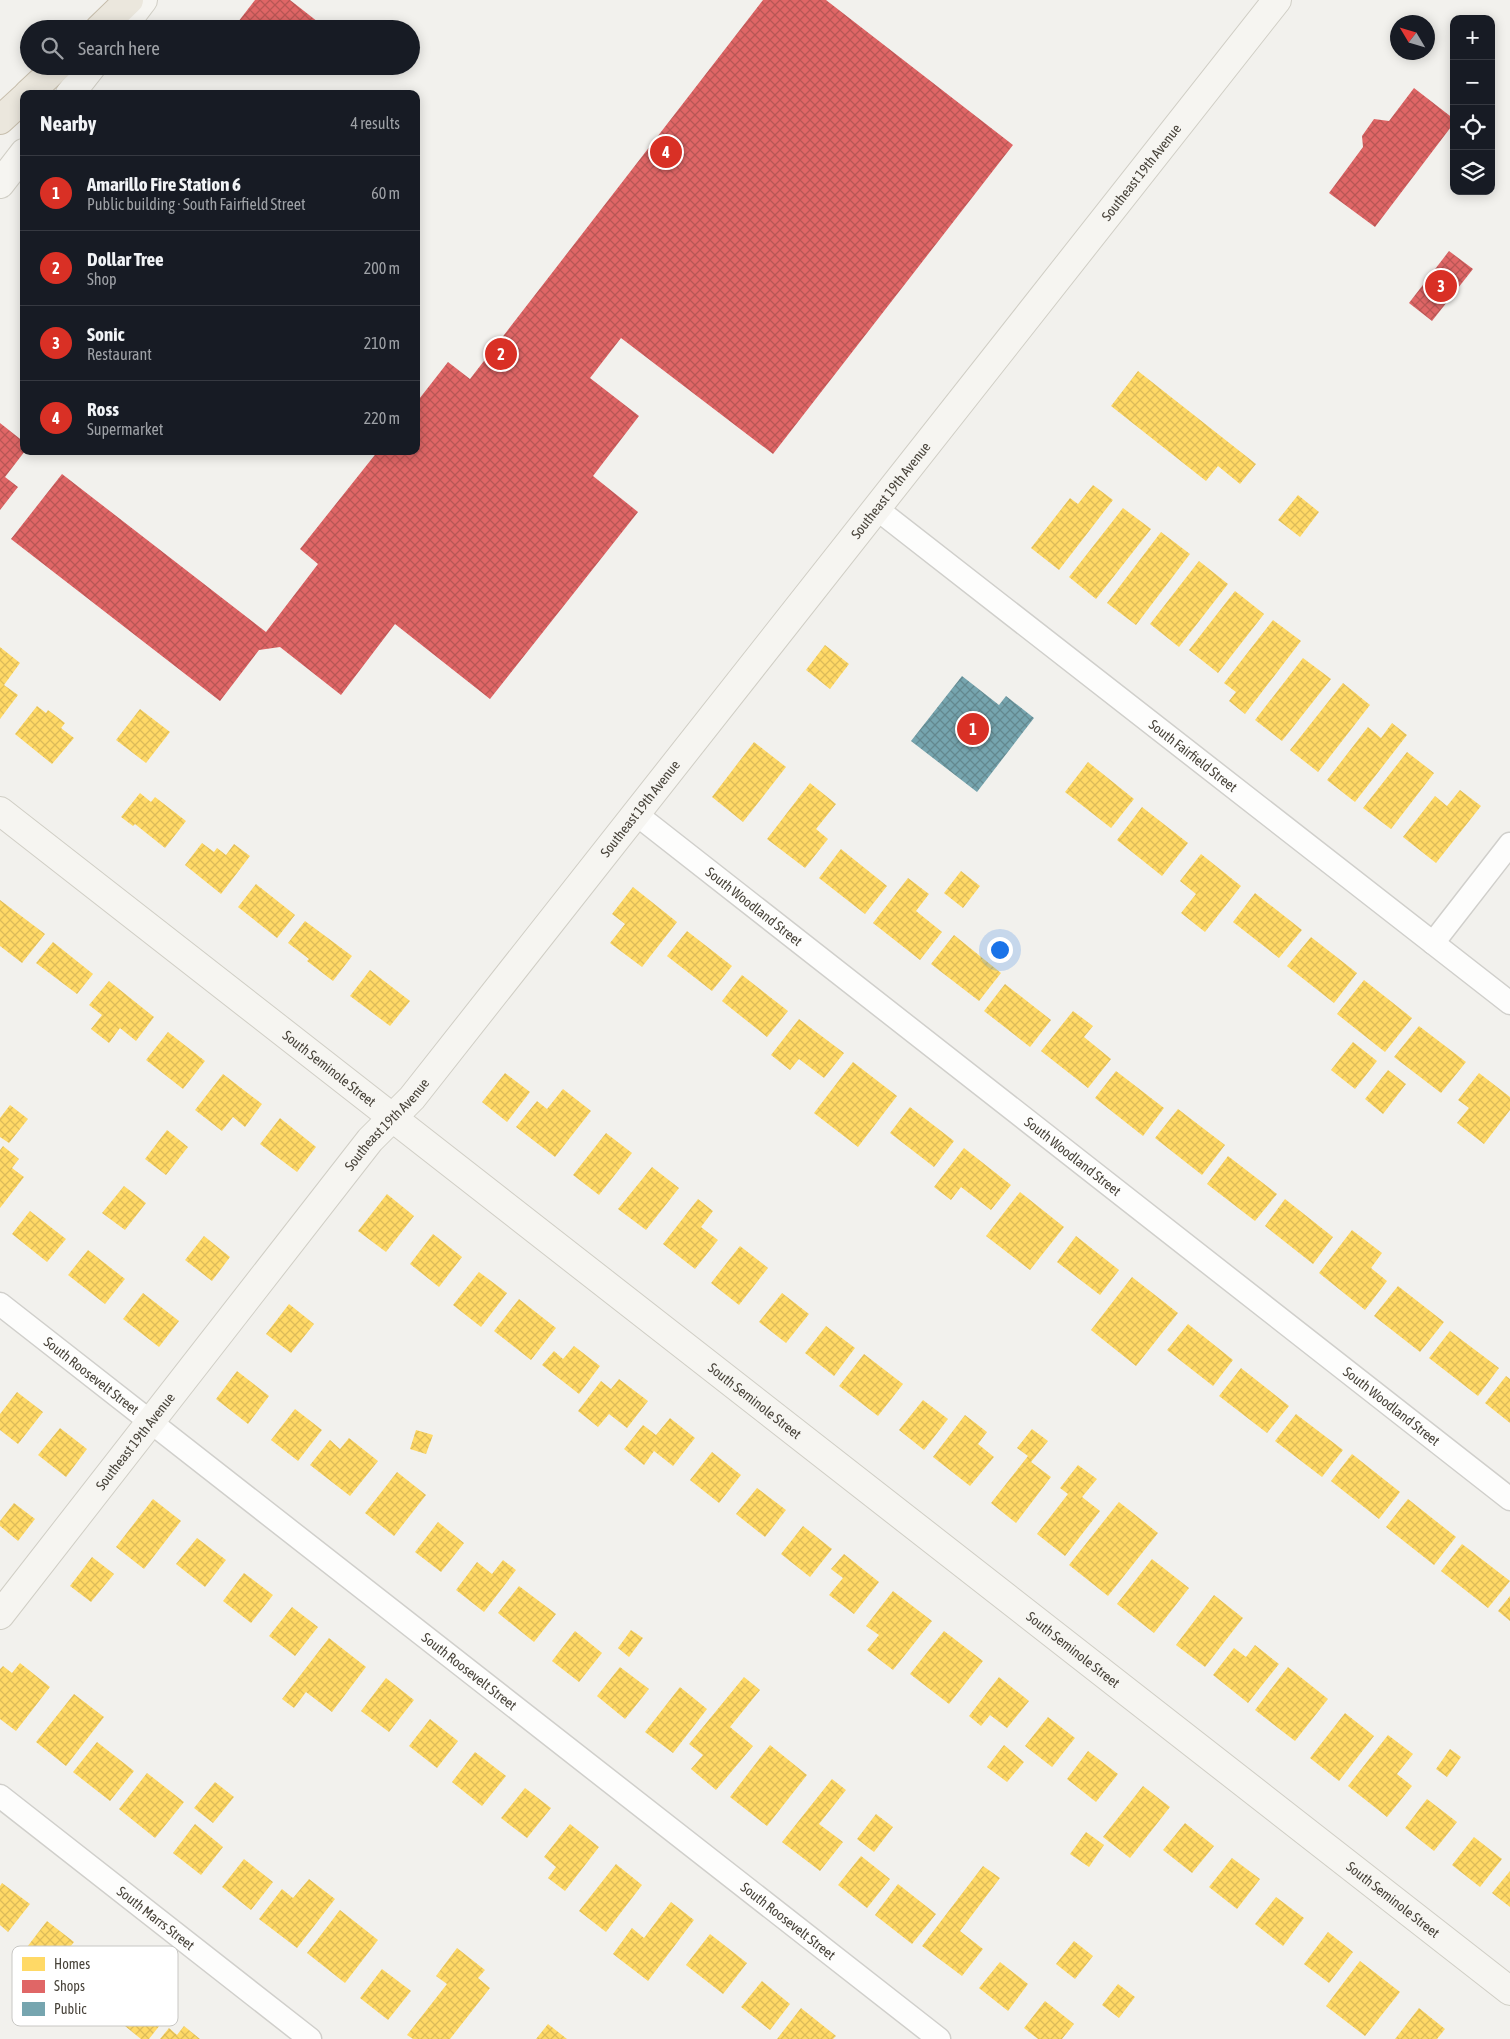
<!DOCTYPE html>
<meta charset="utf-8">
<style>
body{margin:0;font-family:"Asap Condensed",sans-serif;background:#242831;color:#f1f3f6}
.controls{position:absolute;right:15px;top:15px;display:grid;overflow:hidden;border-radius:10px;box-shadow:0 2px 12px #0003}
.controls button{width:45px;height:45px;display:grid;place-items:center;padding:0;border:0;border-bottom:1px solid #363941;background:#171b24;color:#f1f3f6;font:25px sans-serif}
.compass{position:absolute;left:1390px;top:15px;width:45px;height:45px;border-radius:50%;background:#171b24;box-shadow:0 2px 12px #0003;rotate:308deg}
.you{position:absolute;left:999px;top:949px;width:18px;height:18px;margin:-12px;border:4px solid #fff;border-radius:50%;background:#1a73e8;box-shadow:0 0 0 8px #1a73e833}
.badge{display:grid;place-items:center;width:32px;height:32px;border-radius:50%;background:#d93025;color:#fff;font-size:16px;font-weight:700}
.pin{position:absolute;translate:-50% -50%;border:2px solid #fff;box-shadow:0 1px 5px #0006}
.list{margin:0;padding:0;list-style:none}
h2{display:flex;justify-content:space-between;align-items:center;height:65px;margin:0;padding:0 20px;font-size:21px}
h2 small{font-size:16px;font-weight:400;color:#9ea1a6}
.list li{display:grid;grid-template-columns:32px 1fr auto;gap:15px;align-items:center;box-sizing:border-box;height:75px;padding:0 20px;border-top:1px solid #363941}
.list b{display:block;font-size:19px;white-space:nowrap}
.list p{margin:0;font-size:16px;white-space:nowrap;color:#9ea1a6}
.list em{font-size:16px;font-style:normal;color:#9ea1a6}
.icon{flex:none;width:28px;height:28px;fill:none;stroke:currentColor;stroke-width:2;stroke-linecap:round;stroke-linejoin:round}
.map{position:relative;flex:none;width:1510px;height:2039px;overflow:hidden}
.search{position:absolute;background:#171b24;box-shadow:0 2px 12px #0003;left:20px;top:20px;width:400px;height:55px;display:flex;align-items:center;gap:12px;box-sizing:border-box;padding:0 18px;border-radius:28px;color:#9ea1a6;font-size:19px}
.panel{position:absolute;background:#171b24;box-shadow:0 2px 12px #0003;left:20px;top:90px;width:400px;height:365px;border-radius:10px}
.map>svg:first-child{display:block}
</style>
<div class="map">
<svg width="1510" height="2039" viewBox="0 0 1510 2039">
<defs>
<pattern id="homes-cross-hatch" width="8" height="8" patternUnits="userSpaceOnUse" patternTransform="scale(1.25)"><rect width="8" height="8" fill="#ffd966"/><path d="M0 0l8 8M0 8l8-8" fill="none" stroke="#dcbb59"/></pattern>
<pattern id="shops-cross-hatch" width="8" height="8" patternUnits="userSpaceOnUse" patternTransform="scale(1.25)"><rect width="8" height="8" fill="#e06666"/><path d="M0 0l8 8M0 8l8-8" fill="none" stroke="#b85655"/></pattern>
<pattern id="public-cross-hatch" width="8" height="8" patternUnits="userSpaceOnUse" patternTransform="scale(1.25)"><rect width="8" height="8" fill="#76a5af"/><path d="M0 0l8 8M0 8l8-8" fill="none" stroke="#63888f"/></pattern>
</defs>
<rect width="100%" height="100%" fill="#f2f1ed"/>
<!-- homes -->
<g fill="url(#homes-cross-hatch)">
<polygon points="1138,371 1256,464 1240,484 1218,466 1206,481 1111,406"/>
<polygon points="1093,485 1113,500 1059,570 1031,548 1070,498 1078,504"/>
<polygon points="1298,495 1319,512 1300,537 1278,520"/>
<polygon points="1123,508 1151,529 1096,599 1069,577"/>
<polygon points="1161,532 1190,554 1136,625 1107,603"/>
<polygon points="1199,561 1228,584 1179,647 1150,624"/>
<polygon points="1235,591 1264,614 1218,673 1189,650"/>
<polygon points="1273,620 1301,641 1245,714 1229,701 1236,692 1224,683"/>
<polygon points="825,645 849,664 830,689 806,670"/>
<polygon points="0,647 20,663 4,685 18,695 0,719"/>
<polygon points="1303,658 1331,679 1282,741 1255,720"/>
<polygon points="1343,683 1370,705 1318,772 1290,750"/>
<polygon points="37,706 46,713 48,710 65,723 61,728 74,738 52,764 15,734"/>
<polygon points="140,709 170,732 146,763 116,740"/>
<polygon points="1392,723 1407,735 1355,802 1327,780 1368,727 1381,738"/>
<polygon points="754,742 786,767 743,822 712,797"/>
<polygon points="1407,752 1434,773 1391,829 1363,808"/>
<polygon points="1088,762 1134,799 1111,828 1065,792"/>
<polygon points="810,783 836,804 816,829 828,839 805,868 767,839"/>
<polygon points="1460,790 1481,806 1436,863 1403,837 1435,796 1447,806"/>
<polygon points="140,793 151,802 155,797 186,821 165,848 135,824 133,826 121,817"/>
<polygon points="1142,807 1188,843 1162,876 1117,840"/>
<polygon points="202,843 214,852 217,848 226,855 234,844 250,856 221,894 185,865"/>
<polygon points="841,849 887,886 865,914 819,878"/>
<polygon points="1201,854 1241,886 1205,932 1181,913 1196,894 1180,881"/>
<polygon points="961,871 980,886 963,908 944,893"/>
<polygon points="908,878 929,894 916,911 942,932 920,960 873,923"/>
<polygon points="256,884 295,915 277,938 238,907"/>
<polygon points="633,887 677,922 642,967 610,943 625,924 612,914"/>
<polygon points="1255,893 1302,930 1279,958 1233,922"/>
<polygon points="0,900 45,934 22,963 0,946"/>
<polygon points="305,921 352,956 333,981 307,961 309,959 288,943"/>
<polygon points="687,931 732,966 712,991 667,956"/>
<polygon points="954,935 1001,973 979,1001 931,964"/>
<polygon points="1311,937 1357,973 1334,1003 1287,966"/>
<polygon points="53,942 93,974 77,994 36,963"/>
<polygon points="370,970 410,1001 390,1026 350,996"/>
<polygon points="742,975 788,1011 767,1037 722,1001"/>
<polygon points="1364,980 1412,1018 1385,1052 1337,1014"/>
<polygon points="109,981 154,1017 136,1041 120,1028 109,1043 91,1029 102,1015 89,1005"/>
<polygon points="1005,984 1051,1020 1030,1047 984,1011"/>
<polygon points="1073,1011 1093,1026 1084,1037 1111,1059 1088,1088 1041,1051"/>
<polygon points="799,1019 844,1053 824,1078 799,1059 790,1070 771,1055"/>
<polygon points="1419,1026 1466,1062 1441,1093 1394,1057"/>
<polygon points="168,1032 205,1061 183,1089 146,1060"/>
<polygon points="1353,1042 1377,1061 1355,1089 1331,1070"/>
<polygon points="853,1062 897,1096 858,1147 814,1113"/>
<polygon points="1388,1070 1406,1084 1383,1114 1365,1099"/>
<polygon points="1116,1071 1164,1108 1143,1136 1095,1098"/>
<polygon points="505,1073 530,1092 507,1122 482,1102"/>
<polygon points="1479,1073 1510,1097 1510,1110 1484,1144 1457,1123 1469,1108 1458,1100"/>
<polygon points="223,1074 262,1104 245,1127 233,1117 222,1131 195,1110"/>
<polygon points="563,1089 591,1111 555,1157 516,1127 537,1101 547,1109"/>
<polygon points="10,1105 28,1119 9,1143 0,1137 0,1118"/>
<polygon points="910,1107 954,1141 934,1167 890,1133"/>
<polygon points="1178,1109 1225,1145 1202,1175 1155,1138"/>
<polygon points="280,1118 316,1147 297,1172 260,1144"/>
<polygon points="167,1130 188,1147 166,1175 145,1159"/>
<polygon points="606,1133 632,1153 599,1195 573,1175"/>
<polygon points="3,1146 19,1159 12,1168 24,1177 0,1208 0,1150"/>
<polygon points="964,1148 1011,1185 991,1210 961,1187 951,1200 934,1187"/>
<polygon points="1228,1156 1277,1194 1255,1221 1207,1184"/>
<polygon points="652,1167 679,1188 646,1230 618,1209"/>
<polygon points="124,1186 146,1203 125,1230 102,1213"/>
<polygon points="1020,1192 1064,1227 1030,1270 986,1236"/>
<polygon points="387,1194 414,1216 386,1252 358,1231"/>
<polygon points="698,1199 713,1211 701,1227 718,1240 695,1269 663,1244"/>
<polygon points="1285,1199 1333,1237 1313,1264 1265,1226"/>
<polygon points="30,1211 66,1239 47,1262 12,1234"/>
<polygon points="1352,1230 1382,1253 1371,1268 1387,1281 1365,1310 1319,1273"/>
<polygon points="433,1234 462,1257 439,1287 410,1264"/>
<polygon points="204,1236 230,1257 212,1281 185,1260"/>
<polygon points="1076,1236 1119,1270 1100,1295 1057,1262"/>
<polygon points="740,1246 768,1268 739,1305 711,1283"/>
<polygon points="88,1250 125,1279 105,1304 68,1275"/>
<polygon points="479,1272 507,1293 481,1327 453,1305"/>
<polygon points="1132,1277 1178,1313 1136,1366 1091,1330"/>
<polygon points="1398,1286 1444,1322 1420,1352 1374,1316"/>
<polygon points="143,1293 179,1321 159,1347 123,1319"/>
<polygon points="782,1293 809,1314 786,1343 759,1322"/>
<polygon points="519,1299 556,1328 531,1360 494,1331"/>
<polygon points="289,1304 314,1324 291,1353 266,1334"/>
<polygon points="1188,1324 1233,1360 1213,1386 1167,1350"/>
<polygon points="826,1326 855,1348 834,1376 805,1353"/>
<polygon points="1450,1331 1499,1368 1478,1396 1429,1358"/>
<polygon points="574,1346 600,1366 579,1394 542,1365 554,1351 563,1359"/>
<polygon points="864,1354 903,1384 878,1416 839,1386"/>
<polygon points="1241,1368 1289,1406 1267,1433 1219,1396"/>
<polygon points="237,1371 269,1396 248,1424 216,1399"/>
<polygon points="1506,1376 1510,1379 1510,1423 1485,1403"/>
<polygon points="619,1379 648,1401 627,1428 609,1414 598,1427 578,1411 601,1381 611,1389"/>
<polygon points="17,1392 43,1412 18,1444 0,1430 0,1414"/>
<polygon points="923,1400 948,1419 924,1450 899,1430"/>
<polygon points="295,1409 322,1430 298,1461 271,1440"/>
<polygon points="1296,1414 1343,1450 1322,1477 1275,1441"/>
<polygon points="965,1415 987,1432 978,1444 994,1457 970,1486 933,1457"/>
<polygon points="670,1418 695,1438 673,1466 654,1451 644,1465 624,1449 643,1425 656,1435"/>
<polygon points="60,1428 87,1449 66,1477 38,1455"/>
<polygon points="1032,1429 1048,1441 1031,1462 1051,1477 1016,1523 991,1503 1028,1456 1017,1448"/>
<polygon points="416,1430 433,1435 426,1454 410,1449"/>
<polygon points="349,1438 378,1461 350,1496 310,1465 330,1440 340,1449"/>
<polygon points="712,1452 741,1475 719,1503 690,1480"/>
<polygon points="1352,1454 1400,1492 1379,1519 1331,1481"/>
<polygon points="1078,1465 1097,1479 1082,1497 1100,1511 1065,1556 1037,1534 1068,1494 1060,1488"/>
<polygon points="397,1472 426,1495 394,1536 365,1513"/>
<polygon points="757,1488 786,1510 765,1537 736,1514"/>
<polygon points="153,1499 181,1521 144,1569 116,1547"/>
<polygon points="1408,1499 1456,1537 1434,1565 1386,1527"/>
<polygon points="1119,1502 1158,1533 1108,1596 1069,1565"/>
<polygon points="14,1503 35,1519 18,1541 0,1526 0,1521"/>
<polygon points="438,1522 464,1543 441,1572 415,1552"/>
<polygon points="803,1526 832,1549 810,1577 781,1554"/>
<polygon points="197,1538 226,1560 205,1587 176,1564"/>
<polygon points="1462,1544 1510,1581 1488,1608 1441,1571"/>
<polygon points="844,1554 879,1582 854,1614 829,1595 843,1578 831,1569"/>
<polygon points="92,1557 114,1574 91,1602 70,1586"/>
<polygon points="1152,1559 1189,1588 1154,1633 1117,1604"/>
<polygon points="503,1560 516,1570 484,1612 456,1590 477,1562 492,1574"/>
<polygon points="244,1573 273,1595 251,1623 223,1601"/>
<polygon points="519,1586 556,1614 534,1642 498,1613"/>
<polygon points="893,1591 932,1621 893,1670 867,1650 879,1635 866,1626"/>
<polygon points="1214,1595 1243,1618 1205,1667 1176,1645"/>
<polygon points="1510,1596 1510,1621 1498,1611"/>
<polygon points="292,1607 318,1627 295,1656 269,1636"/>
<polygon points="631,1630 643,1638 629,1657 618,1648"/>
<polygon points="575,1631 602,1653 579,1682 552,1661"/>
<polygon points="944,1631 983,1661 949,1704 910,1674"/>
<polygon points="329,1638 366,1667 332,1712 306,1692 294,1708 282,1699"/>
<polygon points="1255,1645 1279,1664 1248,1703 1213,1675 1234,1648 1246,1657"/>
<polygon points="20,1663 50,1687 16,1731 0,1719 0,1669 3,1666 12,1673"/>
<polygon points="620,1667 649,1689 625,1719 597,1696"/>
<polygon points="1288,1667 1328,1699 1295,1741 1255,1710"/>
<polygon points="744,1677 760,1690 730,1727 753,1746 716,1790 691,1769 703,1755 689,1744"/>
<polygon points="999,1677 1029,1701 1007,1728 990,1715 981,1726 969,1716"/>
<polygon points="386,1678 414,1700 389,1732 361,1711"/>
<polygon points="680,1687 707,1709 673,1753 645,1732"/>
<polygon points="74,1694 104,1717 66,1766 36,1742"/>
<polygon points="1345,1713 1374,1736 1339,1781 1310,1758"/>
<polygon points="1048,1717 1075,1738 1052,1767 1025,1746"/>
<polygon points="430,1719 458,1741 437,1768 409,1746"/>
<polygon points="1388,1735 1413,1754 1397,1774 1412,1786 1387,1817 1348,1786"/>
<polygon points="97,1742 134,1771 110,1801 73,1772"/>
<polygon points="770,1745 807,1775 767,1826 730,1797"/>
<polygon points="1004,1745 1024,1762 1007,1782 987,1767"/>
<polygon points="1450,1749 1461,1757 1447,1777 1436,1769"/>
<polygon points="1088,1751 1118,1774 1096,1802 1067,1779"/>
<polygon points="475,1752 506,1776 482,1806 452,1782"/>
<polygon points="147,1773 184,1802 155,1838 119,1809"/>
<polygon points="832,1779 846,1790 819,1824 843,1842 820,1871 782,1842"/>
<polygon points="215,1782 234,1797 213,1823 194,1808"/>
<polygon points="1143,1786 1170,1807 1130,1858 1103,1837"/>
<polygon points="525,1788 551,1808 527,1838 501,1818"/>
<polygon points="1427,1799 1457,1822 1434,1851 1405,1828"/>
<polygon points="876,1814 893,1827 874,1852 857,1839"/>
<polygon points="1185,1823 1214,1846 1192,1873 1163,1850"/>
<polygon points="195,1824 223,1847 201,1875 173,1853"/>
<polygon points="570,1824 599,1847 565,1891 548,1878 556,1867 544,1857"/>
<polygon points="1086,1832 1104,1845 1089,1867 1070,1854"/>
<polygon points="1474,1837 1502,1859 1480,1887 1452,1865"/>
<polygon points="861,1856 890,1879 867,1908 838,1885"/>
<polygon points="1232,1858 1260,1879 1237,1909 1209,1887"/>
<polygon points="244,1859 273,1882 251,1910 222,1887"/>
<polygon points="616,1864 642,1885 606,1932 579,1911"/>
<polygon points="983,1866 1000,1878 960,1931 983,1949 962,1976 922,1946"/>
<polygon points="1510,1871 1510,1907 1492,1893"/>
<polygon points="309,1879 335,1899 297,1948 259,1919 282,1889 293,1898"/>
<polygon points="2,1883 30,1904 8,1932 0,1925 0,1886"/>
<polygon points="898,1884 936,1914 912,1944 875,1915"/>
<polygon points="1276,1897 1304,1918 1283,1946 1255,1924"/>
<polygon points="671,1902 694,1920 648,1981 613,1954 632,1928 644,1938"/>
<polygon points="340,1910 378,1940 345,1983 307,1953"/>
<polygon points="47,1921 74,1942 41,1985 14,1964"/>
<polygon points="1328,1932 1353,1952 1329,1983 1304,1964"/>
<polygon points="710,1934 747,1963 723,1994 686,1965"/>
<polygon points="1074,1941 1093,1956 1075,1979 1056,1964"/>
<polygon points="457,1948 485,1970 478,1978 490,1988 450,2039 413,2039 407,2035 447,1984 436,1976"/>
<polygon points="1360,1961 1400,1992 1365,2036 1326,2006"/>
<polygon points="1000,1962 1028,1984 1008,2011 979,1988"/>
<polygon points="382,1969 411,1991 388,2020 360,1998"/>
<polygon points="762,1981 790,2004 770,2030 741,2007"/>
<polygon points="1118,1984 1135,1997 1119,2018 1102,2005"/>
<polygon points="145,1991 171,2011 149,2039 141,2039 120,2022"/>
<polygon points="1045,2001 1074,2024 1062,2039 1038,2039 1024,2028"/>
<polygon points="801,2008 836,2036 833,2039 777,2039"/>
<polygon points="1419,2008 1445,2029 1437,2039 1395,2039"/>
<polygon points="548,2024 567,2039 536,2039"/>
<polygon points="184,2026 200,2039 160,2039 169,2028 177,2035"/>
</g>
<!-- shops -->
<g fill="url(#shops-cross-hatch)">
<polygon points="255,0 290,0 327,29 247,29 238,22"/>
<polygon points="763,0 826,0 1013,145 773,454 621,338 590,378 639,416 593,476 638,512 490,699 395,624 341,695 280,647 259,650 220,701 11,539 62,474 266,632 318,564 300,549 378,451 416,451 416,403 448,362 470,379"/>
<polygon points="296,66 308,66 304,72"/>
<polygon points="1414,88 1454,119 1454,123 1375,227 1329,193 1363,147 1362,136 1374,119 1389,121"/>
<polygon points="1449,251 1473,269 1432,321 1409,303"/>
<polygon points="0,423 24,442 25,451 5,477 18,487 0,510"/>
</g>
<!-- public -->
<polygon fill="url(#public-cross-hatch)" points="962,676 999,705 1006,696 1034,718 977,792 911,741"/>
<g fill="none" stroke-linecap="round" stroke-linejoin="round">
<defs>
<g id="street">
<path id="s1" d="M877,509L1510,1003"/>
<path id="s2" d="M636,814L1510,1499"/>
<polyline points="1433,943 1510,844"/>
<path id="s3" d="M0,1304L939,2039"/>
<path id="s4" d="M0,1796L310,2039"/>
</g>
<g id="secondary">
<polyline points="121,29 143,0"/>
<polyline points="70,94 92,66"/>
<polyline points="0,184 24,153"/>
<path id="s5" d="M0,811L1510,1991"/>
<path id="s6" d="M0,1615L370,1140L412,1098L1277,0"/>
</g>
<g id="highway">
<polyline points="99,29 129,0"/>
<polyline points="28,94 58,66"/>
<polyline points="0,120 24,98"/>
</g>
</defs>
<!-- street casing -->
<use href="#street" stroke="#d0cfcb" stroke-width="25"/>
<!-- secondary casing -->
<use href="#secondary" stroke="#d0cec5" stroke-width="30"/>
<!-- highway casing -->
<use href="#highway" stroke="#c7beac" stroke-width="30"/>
<!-- street -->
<use href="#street" stroke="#fdfdfc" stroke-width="22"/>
<!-- secondary -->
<use href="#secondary" stroke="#f6f5f1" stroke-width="28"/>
<!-- highway -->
<use href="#highway" stroke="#ebe7dd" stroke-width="28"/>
</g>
<g text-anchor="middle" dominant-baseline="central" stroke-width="5" stroke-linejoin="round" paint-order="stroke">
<!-- street labels -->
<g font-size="14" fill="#48433a" stroke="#fff">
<text stroke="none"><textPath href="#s6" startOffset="1840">Southeast 19th Avenue</textPath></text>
<text stroke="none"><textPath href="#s6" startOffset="1435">Southeast 19th Avenue</textPath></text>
<text stroke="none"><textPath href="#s1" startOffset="401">South Fairfield Street</textPath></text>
<text stroke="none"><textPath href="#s6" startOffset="1030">Southeast 19th Avenue</textPath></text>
<text stroke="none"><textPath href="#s2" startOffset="150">South Woodland Street</textPath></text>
<text stroke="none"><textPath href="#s5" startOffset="418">South Seminole Street</textPath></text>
<text stroke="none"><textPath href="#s6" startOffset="625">Southeast 19th Avenue</textPath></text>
<text stroke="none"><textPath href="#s2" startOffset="555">South Woodland Street</textPath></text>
<text stroke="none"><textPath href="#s3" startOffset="116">South Roosevelt Street</textPath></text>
<text stroke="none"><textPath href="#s5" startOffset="958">South Seminole Street</textPath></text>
<text stroke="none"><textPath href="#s2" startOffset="960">South Woodland Street</textPath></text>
<text stroke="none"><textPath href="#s6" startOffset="220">Southeast 19th Avenue</textPath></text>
<text stroke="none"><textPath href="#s5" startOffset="1362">South Seminole Street</textPath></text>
<text stroke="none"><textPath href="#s3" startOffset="596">South Roosevelt Street</textPath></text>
<text stroke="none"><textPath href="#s5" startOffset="1768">South Seminole Street</textPath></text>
<text stroke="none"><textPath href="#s4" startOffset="198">South Marrs Street</textPath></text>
<text stroke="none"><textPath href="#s3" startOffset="1001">South Roosevelt Street</textPath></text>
</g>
</g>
<!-- legend -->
<rect x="12" y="1946" width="166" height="80" rx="8" fill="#fff" stroke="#c8c7c4" stroke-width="1"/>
<rect x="22" y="1957" width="23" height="14" fill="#ffd966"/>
<rect x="22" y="1980" width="23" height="13" fill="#e06666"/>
<rect x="22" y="2002" width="23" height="14" fill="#76a5af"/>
<g font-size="14" fill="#48433a">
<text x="54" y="1969">Homes</text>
<text x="54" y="1991">Shops</text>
<text x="54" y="2014">Public</text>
</g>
</svg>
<div class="controls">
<button>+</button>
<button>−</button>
<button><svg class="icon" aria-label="locate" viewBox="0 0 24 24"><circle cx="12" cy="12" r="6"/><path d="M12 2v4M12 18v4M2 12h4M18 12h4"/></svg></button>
<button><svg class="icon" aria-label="layers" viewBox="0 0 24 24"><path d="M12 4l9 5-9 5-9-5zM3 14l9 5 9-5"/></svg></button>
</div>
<svg class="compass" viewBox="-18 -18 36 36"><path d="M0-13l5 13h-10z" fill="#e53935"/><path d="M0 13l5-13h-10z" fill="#9ea1a6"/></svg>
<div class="you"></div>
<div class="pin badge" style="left:973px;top:729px">1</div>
<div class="pin badge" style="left:501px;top:354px">2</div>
<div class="pin badge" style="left:1441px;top:286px">3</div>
<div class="pin badge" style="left:666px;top:152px">4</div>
<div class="search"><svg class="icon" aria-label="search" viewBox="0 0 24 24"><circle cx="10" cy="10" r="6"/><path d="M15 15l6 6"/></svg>Search here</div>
<section class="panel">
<h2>Nearby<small>4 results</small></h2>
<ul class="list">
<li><span class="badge">1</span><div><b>Amarillo Fire Station 6</b><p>Public building · South Fairfield Street</p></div><em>60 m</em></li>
<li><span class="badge">2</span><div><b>Dollar Tree</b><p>Shop</p></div><em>200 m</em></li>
<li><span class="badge">3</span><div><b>Sonic</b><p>Restaurant</p></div><em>210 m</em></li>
<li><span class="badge">4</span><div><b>Ross</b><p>Supermarket</p></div><em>220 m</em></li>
</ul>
</section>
</div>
